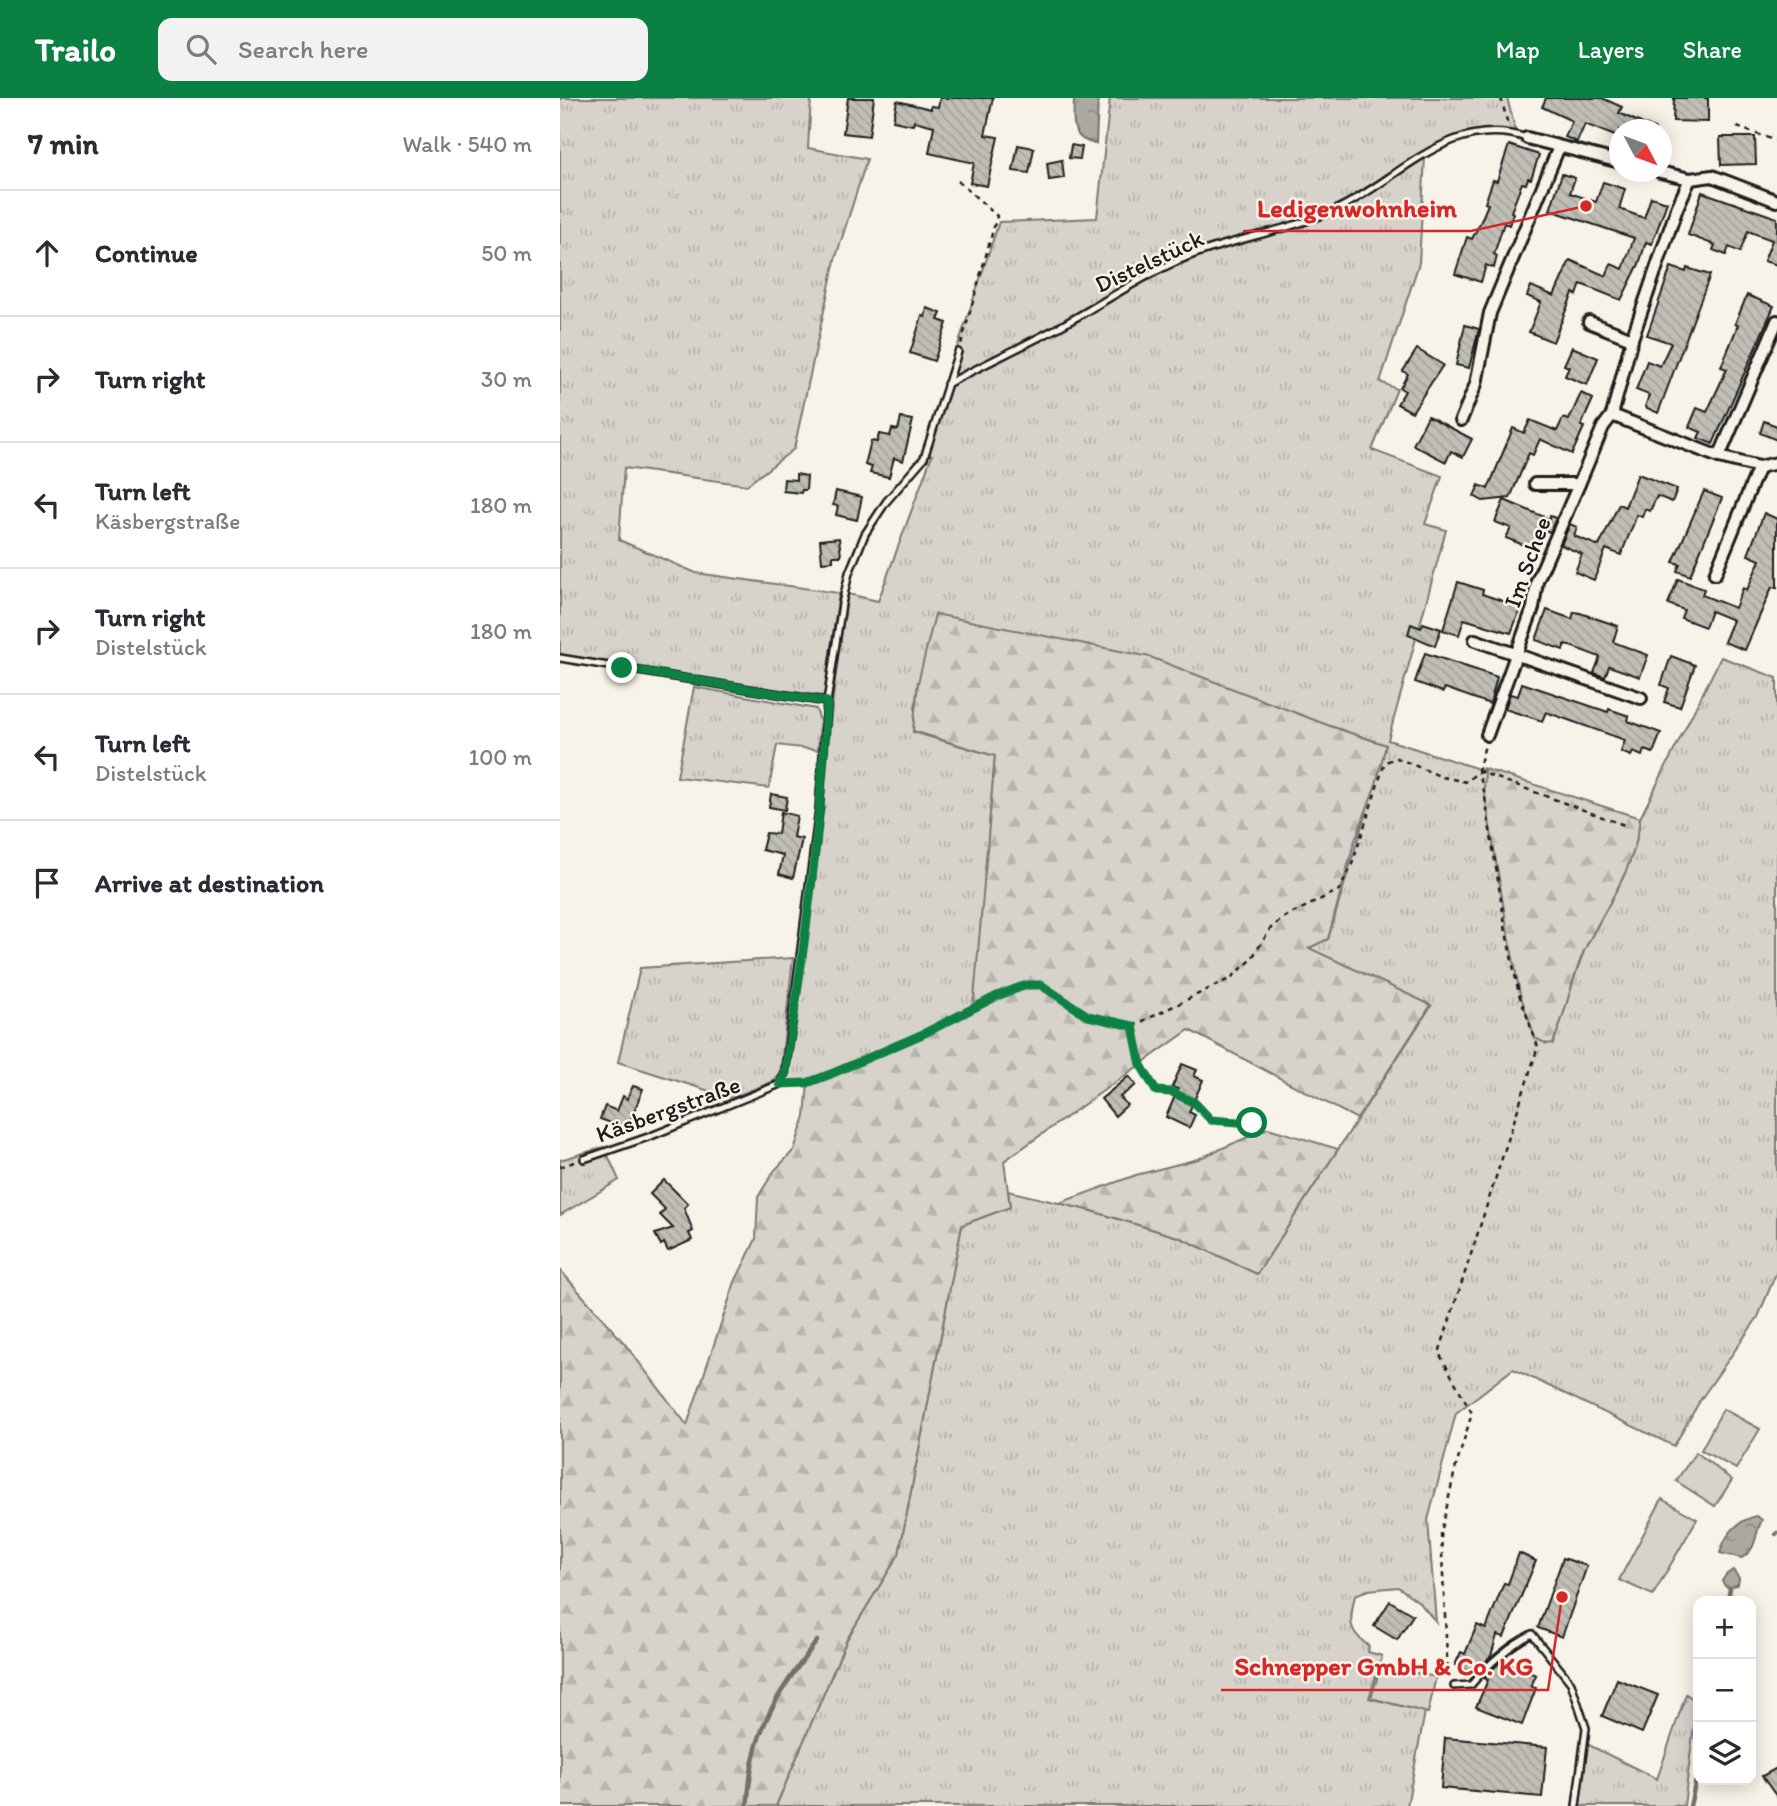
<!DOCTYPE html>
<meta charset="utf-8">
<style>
body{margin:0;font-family:Itim,sans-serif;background:#f2f2f3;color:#2b2b33}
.controls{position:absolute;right:21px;bottom:21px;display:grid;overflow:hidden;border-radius:14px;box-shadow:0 4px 18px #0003}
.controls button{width:63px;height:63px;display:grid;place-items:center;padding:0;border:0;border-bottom:2px solid #e1e1e2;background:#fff;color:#2b2b33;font:35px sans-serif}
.compass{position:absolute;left:1049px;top:21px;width:63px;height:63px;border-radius:50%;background:#fff;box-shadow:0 4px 18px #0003;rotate:131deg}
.stop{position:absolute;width:21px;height:21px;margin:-16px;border:5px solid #0b8043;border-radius:50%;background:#fff}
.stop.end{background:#0b8043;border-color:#fff;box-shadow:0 2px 7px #0008}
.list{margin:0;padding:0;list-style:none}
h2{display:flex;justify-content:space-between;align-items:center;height:91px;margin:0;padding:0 28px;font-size:30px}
h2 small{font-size:23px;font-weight:400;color:#7c7c81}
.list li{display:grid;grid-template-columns:46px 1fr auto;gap:21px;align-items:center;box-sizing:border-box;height:126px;padding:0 28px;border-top:2px solid #e1e1e2}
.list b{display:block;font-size:26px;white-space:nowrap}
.list p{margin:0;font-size:23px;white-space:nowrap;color:#7c7c81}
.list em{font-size:23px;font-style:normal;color:#7c7c81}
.icon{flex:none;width:38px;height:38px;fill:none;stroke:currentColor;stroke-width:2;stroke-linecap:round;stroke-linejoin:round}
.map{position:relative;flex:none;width:1217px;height:1708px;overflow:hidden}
header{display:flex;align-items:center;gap:42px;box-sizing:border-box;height:98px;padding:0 35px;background:#0b8043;color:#fff}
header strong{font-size:33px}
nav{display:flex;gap:38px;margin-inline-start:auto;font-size:24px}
.search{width:490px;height:63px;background:#f2f2f3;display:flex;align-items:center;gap:18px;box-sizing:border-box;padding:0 24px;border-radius:14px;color:#7c7c81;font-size:26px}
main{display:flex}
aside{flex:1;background:#fff}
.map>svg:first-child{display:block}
</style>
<header>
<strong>Trailo</strong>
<div class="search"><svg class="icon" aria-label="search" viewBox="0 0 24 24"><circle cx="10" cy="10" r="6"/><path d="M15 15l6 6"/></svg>Search here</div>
<nav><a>Map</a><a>Layers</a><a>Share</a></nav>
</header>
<main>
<aside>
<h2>7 min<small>Walk · 540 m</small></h2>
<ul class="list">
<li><svg class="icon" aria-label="ahead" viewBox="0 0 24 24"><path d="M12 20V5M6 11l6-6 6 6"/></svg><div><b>Continue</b></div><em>50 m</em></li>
<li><svg class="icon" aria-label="right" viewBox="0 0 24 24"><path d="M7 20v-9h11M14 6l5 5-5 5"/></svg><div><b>Turn right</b></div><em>30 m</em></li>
<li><svg class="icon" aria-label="left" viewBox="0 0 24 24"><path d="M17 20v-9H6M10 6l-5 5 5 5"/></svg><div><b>Turn left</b><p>Käsbergstraße</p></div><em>180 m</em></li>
<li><svg class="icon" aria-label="right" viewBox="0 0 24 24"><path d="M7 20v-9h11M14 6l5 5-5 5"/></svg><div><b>Turn right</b><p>Distelstück</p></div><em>180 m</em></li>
<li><svg class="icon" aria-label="left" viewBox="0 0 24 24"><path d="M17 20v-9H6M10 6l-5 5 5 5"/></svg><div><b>Turn left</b><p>Distelstück</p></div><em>100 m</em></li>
<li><svg class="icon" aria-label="arrive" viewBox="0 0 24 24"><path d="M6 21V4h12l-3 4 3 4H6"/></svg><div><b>Arrive at destination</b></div></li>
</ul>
</aside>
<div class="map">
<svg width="1217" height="1708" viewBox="0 0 1217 1708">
<defs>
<pattern id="grass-tufts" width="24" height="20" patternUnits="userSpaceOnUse" patternTransform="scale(1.75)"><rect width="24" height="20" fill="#d7d3cb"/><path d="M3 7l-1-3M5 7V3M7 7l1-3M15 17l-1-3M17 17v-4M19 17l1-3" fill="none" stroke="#b8b5ae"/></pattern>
<pattern id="forest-firs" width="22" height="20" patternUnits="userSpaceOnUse" patternTransform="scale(1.75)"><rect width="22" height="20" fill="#d7d3cb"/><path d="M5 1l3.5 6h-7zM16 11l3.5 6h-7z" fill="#b8b5ae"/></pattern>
<pattern id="water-ripples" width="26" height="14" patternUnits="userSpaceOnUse" patternTransform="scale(1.75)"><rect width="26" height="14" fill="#aca9a2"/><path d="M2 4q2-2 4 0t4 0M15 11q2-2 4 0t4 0" fill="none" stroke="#8b8983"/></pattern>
<pattern id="building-back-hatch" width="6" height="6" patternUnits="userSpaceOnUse" patternTransform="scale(1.75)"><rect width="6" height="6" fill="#c0beb5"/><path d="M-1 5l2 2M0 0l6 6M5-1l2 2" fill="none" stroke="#a4a39b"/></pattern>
</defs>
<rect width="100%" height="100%" fill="#f7f3e8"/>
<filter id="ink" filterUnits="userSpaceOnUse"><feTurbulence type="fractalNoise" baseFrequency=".0143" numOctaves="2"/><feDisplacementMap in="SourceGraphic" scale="14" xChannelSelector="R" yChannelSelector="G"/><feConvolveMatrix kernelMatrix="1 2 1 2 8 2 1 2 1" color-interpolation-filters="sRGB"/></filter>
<g filter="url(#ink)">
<!-- grass -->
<g fill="url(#grass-tufts)" stroke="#7a7874" stroke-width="2">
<polygon points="0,0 251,0 248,50 307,61 275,162 234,351 187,387 64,370 59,442 136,475 279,495 264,598 156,583 0,557"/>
<polygon points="550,0 947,0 956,34 914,34 878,47 798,98 771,112 628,158 500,227 388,284 400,251 397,250 439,124 537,120"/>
<path d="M865,59L859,165L820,284L837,291L812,352L882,378L865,426L886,432L828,642L925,673V692L942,800L993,945C1006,915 1011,883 1024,853C1045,809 1076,770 1080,720L1161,559L1217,580V1173L1198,1219L1141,1301L1114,1348L953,1271L896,1315L868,1422L876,1524L859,1504L838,1489L808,1492L795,1497C790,1522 786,1532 809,1548L808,1554L822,1558L809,1600L865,1614L847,1708H216L287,1541L339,1456L402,1127L450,1109L448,1093L532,1113L621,1140L697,1176L871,908L748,850L768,841L826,647L770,628L358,584L353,634L435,658L414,909L365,933L266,976L247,983L226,984C240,893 253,801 262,708C269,637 275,567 288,496L318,503L372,357H367L388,289L503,229L588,180L629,160L774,114Z"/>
<polygon points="134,589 256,611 260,623 258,652 217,647 209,690 117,679"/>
<polygon points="233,860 220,976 212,984 171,1000 58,964 80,870"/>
<polygon points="44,1049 59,1082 0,1117 0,1062"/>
<polygon points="1126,1596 1137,1604 1124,1708 1018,1708 1027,1646 1097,1681"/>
</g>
<!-- forest -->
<g fill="url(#forest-firs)" stroke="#7a7874" stroke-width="2">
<polygon points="375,516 590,559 770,628 826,647 816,686 794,745 768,841 749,850 871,907 797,1021 629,932 444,1063 450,1109 402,1127 339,1456 287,1541 216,1708 0,1708 0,1172 64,1245 127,1327 175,1184 196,1141 198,1099 214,1073 234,1052 245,1018 248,985 366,936 413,912 435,658 353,633 358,585"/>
<path d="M922,670L1080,720C1076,770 1045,809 1024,853C1011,883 1006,915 993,945L987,946L975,940L960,896L948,835L924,692L925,673Z"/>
<polygon points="708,1030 778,1051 697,1176 621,1140 532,1113 499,1105 576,1077 638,1061"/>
</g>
<!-- garden -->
<g fill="#d7d3cb" stroke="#7a7874" stroke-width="2">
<polygon points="1163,1311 1200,1331 1176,1371 1141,1352"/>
<polygon points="1136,1354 1172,1382 1155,1408 1116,1383"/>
<polygon points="1102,1401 1137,1421 1093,1497 1059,1482"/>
<polygon points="821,1568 876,1579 868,1615 811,1600"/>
</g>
<!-- water -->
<g fill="url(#water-ripples)" stroke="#72716c" stroke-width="2">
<path d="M514,0H538L536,46C508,41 514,22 514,0Z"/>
<path d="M1197,1418L1202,1422C1193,1439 1199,1448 1182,1460L1160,1455C1165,1436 1178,1422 1197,1418Z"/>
<polygon points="1173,1472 1179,1480 1178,1486 1170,1490 1165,1488 1162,1483 1166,1477"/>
</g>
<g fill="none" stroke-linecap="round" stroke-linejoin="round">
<!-- stream -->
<g stroke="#72716c" stroke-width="4.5">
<polyline points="1216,1436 1217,1435"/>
<polyline points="1168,1503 1170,1490"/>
<path d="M187,1708C189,1692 190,1674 194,1658C204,1613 230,1579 257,1543"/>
<polyline points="1130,1708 1138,1673"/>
</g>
</g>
<!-- building -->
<g fill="url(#building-back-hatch)" stroke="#1c1c1c" stroke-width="2">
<polygon points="288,0 314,0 309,38 283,35"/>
<polygon points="380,0 433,0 425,37 438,39 427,88 410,85 414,65 369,55 374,28 354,23 353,27 333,23 337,3 371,11 371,8 378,9"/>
<polygon points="986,0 1042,0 1062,9 1059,15 1096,32 1060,32 1060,40 1025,26 1017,44 1005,39 1012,23 982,9"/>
<polygon points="1114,0 1148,0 1148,24 1113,23"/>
<polygon points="1160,39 1195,39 1196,66 1161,67"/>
<polygon points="458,47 474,50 469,75 453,73"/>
<polygon points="511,47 522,49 520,61 509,60"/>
<polygon points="949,47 979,57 971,81 968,80 966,86 962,85 951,114 953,115 949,127 944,125 934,156 937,158 934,170 926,167 921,184 895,176 907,139 912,141 921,123 928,106 925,105 933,82 937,83"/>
<polygon points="502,62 504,80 489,82 487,65"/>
<polygon points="1002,76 1015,80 1010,95 1036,104 1043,84 1065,91 1059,111 1084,120 1091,99 1107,104 1092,146 1086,144 1079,166 1061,202 1021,186 1017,197 1013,195 993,244 969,234 981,204 967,198 971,188 994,198 1010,162 1046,178 1051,166 1063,171 1074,140 990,112"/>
<polygon points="1142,94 1217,120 1217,167 1204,163 1212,142 1188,133 1180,154 1169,149 1166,157 1153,152 1155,147 1128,137"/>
<polygon points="1111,169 1126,174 1127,170 1150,177 1098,315 1085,309 1089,297 1076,292 1087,263 1100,268 1111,245 1087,237"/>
<polygon points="1187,197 1214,208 1153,346 1138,340 1141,334 1129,329 1137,310 1147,314 1167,271 1161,269 1178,227 1175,226"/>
<polygon points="367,210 381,215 378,222 387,225 374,263 350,255 362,218 365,219"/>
<polygon points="905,227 919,231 909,270 896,267"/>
<polygon points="1012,249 1038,260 1027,287 1005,278 1009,269 1004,267"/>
<polygon points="857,251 883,267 852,314 837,306 845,293 840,290 848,276 843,273"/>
<polygon points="1021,295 1033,301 1021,328 1024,329 1012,356 980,341 973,357 969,355 950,400 923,403 914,398 919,387 928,391 953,330 964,335 970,322 997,333 1003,320 1009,322"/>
<polygon points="868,318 912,341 903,359 891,353 886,364 853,347"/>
<polygon points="341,320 353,322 343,363 334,360 329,379 310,375 312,369 305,367 311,343 317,344 319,336 330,338 332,331 338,332"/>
<polygon points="1204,323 1217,328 1217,342 1200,335"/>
<polygon points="236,376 247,378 246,392 242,392 241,395 223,393 224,381 236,382"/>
<polygon points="1078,376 1117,391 1112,404 1097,398 1090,413 1085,411 1082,419 1077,417 1061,457 1046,451 1034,482 1015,474 1022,456 1001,447 1010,426 1017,429 1014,438 1039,448 1059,406 1065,409"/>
<polygon points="276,393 302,399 297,422 276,417 278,408 273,407"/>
<polygon points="1144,393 1162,400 1130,478 1117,473 1120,466 1113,464"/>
<polygon points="944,402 989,421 990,418 996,420 990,434 981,431 973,451 946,440 951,430 935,424"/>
<polygon points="1204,415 1217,421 1217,490 1212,489 1185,552 1164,544 1173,522 1151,513 1145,529 1121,520 1124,512 1108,506 1118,481 1144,491 1142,497 1175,510 1183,490 1187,492 1200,462 1188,457"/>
<polygon points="279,440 281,458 273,458 273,463 262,464 260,442"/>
<polygon points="898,484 923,492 922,496 961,509 951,535 904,521 899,537 883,532"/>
<polygon points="987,512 1012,521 1014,514 1020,515 1058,528 1053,544 1088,557 1080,579 1049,568 1045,579 1034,575 1040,559 1005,546 1003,552 976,542"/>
<polygon points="863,525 881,531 875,548 848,536 851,526 861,530"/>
<polygon points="865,555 937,579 930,606 885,590 883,594 855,584"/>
<polygon points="1111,558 1135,567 1120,609 1104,604 1109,590 1101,587"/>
<polygon points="962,585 1048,614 1049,611 1069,618 1068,623 1101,635 1093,655 1084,652 1082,658 1073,654 1071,658 1061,654 1065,642 986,614 982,623 945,611 950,596 958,598"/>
<polygon points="211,696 227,699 225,712 209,709"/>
<polygon points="221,714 237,718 233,739 242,741 233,780 219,776 223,757 202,752 206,735 218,736"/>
<polygon points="622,966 637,972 634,978 643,982 629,1014 635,1017 629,1030 606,1019 618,991 612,989"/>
<polygon points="569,978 576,987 560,999 567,1007 555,1018 541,1001"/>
<polygon points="73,988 83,991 67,1031 40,1021 45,1008 57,1013 63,998 67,1001"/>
<polygon points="104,1082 128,1106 124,1110 133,1133 129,1135 132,1142 108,1153 104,1145 101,1147 95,1136 113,1130 100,1117 105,1111 90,1096"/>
<polygon points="959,1455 976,1463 944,1539 937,1537 931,1558 914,1576 895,1567 901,1554 905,1556 917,1527 926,1531 944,1485 948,1486"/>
<polygon points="1003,1460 1027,1468 1002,1539 978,1530"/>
<polygon points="830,1503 853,1517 837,1542 814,1528"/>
<polygon points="941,1563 976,1577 971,1588 976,1590 962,1627 916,1609 928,1582 924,1580"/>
<polygon points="1057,1581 1098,1597 1082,1635 1042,1618"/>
<polygon points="885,1640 987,1649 982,1699 881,1690"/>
<polygon points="1217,1670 1217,1699 1202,1678"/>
</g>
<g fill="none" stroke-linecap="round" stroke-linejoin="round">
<defs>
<g id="lane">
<path d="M387,286C425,266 463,248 501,228C543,205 583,177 627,159C675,140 728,133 775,112C837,84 890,14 967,40"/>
<polyline points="0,560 267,604"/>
<polyline points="24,1061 91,1038 220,986 225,975 259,711 267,604 282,506 289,475 305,436 326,404 364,360 398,254"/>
<path d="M894,1588L911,1587C929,1565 947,1549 972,1536L1011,1585L1026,1630L1016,1708"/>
</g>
<g id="street">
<polyline points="967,40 1060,64"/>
<polyline points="1100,74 1130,81 1152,78 1217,103"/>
<polyline points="1029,224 1072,241"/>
<polyline points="1052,317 1159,359 1199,369 1217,365"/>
<polyline points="901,322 916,286 930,215 999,49"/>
<polyline points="1159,359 1217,223"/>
<polyline points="975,386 1019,386 1043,329 1052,317 1072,241 1117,110 1130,81"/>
<polyline points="1155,476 1199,369"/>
<polyline points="915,542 1081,600"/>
<polyline points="927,637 973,510 977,483 1019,386"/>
</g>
</defs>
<!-- lane casing -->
<use href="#lane" stroke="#1c1c1c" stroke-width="10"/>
<!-- street casing -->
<use href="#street" stroke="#1c1c1c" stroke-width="16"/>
<!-- path -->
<g stroke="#1c1c1c" stroke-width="2.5" stroke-dasharray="5 5" stroke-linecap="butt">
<polyline points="941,0 948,27"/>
<polyline points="1177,29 1217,43"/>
<polyline points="398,83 437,118 401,246"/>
<polyline points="918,673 1064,727"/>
<polyline points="573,928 671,880 690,863 711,830 725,819 779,792 791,770 825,664 837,660 882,679 907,684 918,673 925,647"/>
<polyline points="573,928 581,967 596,993 612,994 635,1005 651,1022 677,1025 701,1024"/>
<polyline points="230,986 247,985 271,976 365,935 437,897 466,887 481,887 528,918 573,928"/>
<polyline points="0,1069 14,1064"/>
<polyline points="888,1580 881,1435 895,1372 912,1315 879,1255 978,949 959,896 946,834 924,693 918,673"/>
</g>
<!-- lane -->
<use href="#lane" stroke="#f7f3e8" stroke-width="5"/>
<!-- street -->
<use href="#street" stroke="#f7f3e8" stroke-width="10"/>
</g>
</g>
<g fill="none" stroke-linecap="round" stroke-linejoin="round" filter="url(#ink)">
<!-- route -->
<path stroke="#0b8043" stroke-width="9" d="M62,570L267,604C261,728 244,853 225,975L220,986L247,985L271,976L365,935L437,898L466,887H481L528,918L573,928L581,967L596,993L612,994L635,1005L651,1022L692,1025"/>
</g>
<g text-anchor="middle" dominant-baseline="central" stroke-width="5" stroke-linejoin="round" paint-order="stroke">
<!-- street labels -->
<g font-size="24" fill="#1c1c1c" stroke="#f7f3e8">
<text transform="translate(589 163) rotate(-25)">Distelstück</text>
<text transform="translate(967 464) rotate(-70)">Im Schee</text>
<text transform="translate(108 1011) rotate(-20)">Käsbergstraße</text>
</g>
</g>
<!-- callouts -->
<path fill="none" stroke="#d62828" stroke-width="2.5" d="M1026 108L911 133H683M1002 1499L988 1592H661"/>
<g fill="#d62828" stroke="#f7f3e8" stroke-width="2.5">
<circle cx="1026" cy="108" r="7"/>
<circle cx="1002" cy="1499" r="7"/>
</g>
<g font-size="26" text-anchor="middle" font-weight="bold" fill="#d62828" stroke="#f7f3e8" stroke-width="5" stroke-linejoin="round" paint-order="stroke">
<text x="797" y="119">Ledigenwohnheim</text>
<text x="824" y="1577">Schnepper GmbH &amp; Co. KG</text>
</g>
</svg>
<div class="controls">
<button>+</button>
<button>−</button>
<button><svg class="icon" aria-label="layers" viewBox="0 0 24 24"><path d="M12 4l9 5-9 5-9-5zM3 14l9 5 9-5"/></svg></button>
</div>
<svg class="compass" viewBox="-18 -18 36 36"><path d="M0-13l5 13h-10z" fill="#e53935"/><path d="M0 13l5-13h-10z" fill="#7c7c81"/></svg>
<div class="stop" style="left:692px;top:1025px"></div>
<div class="stop end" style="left:62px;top:570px"></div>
</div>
</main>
